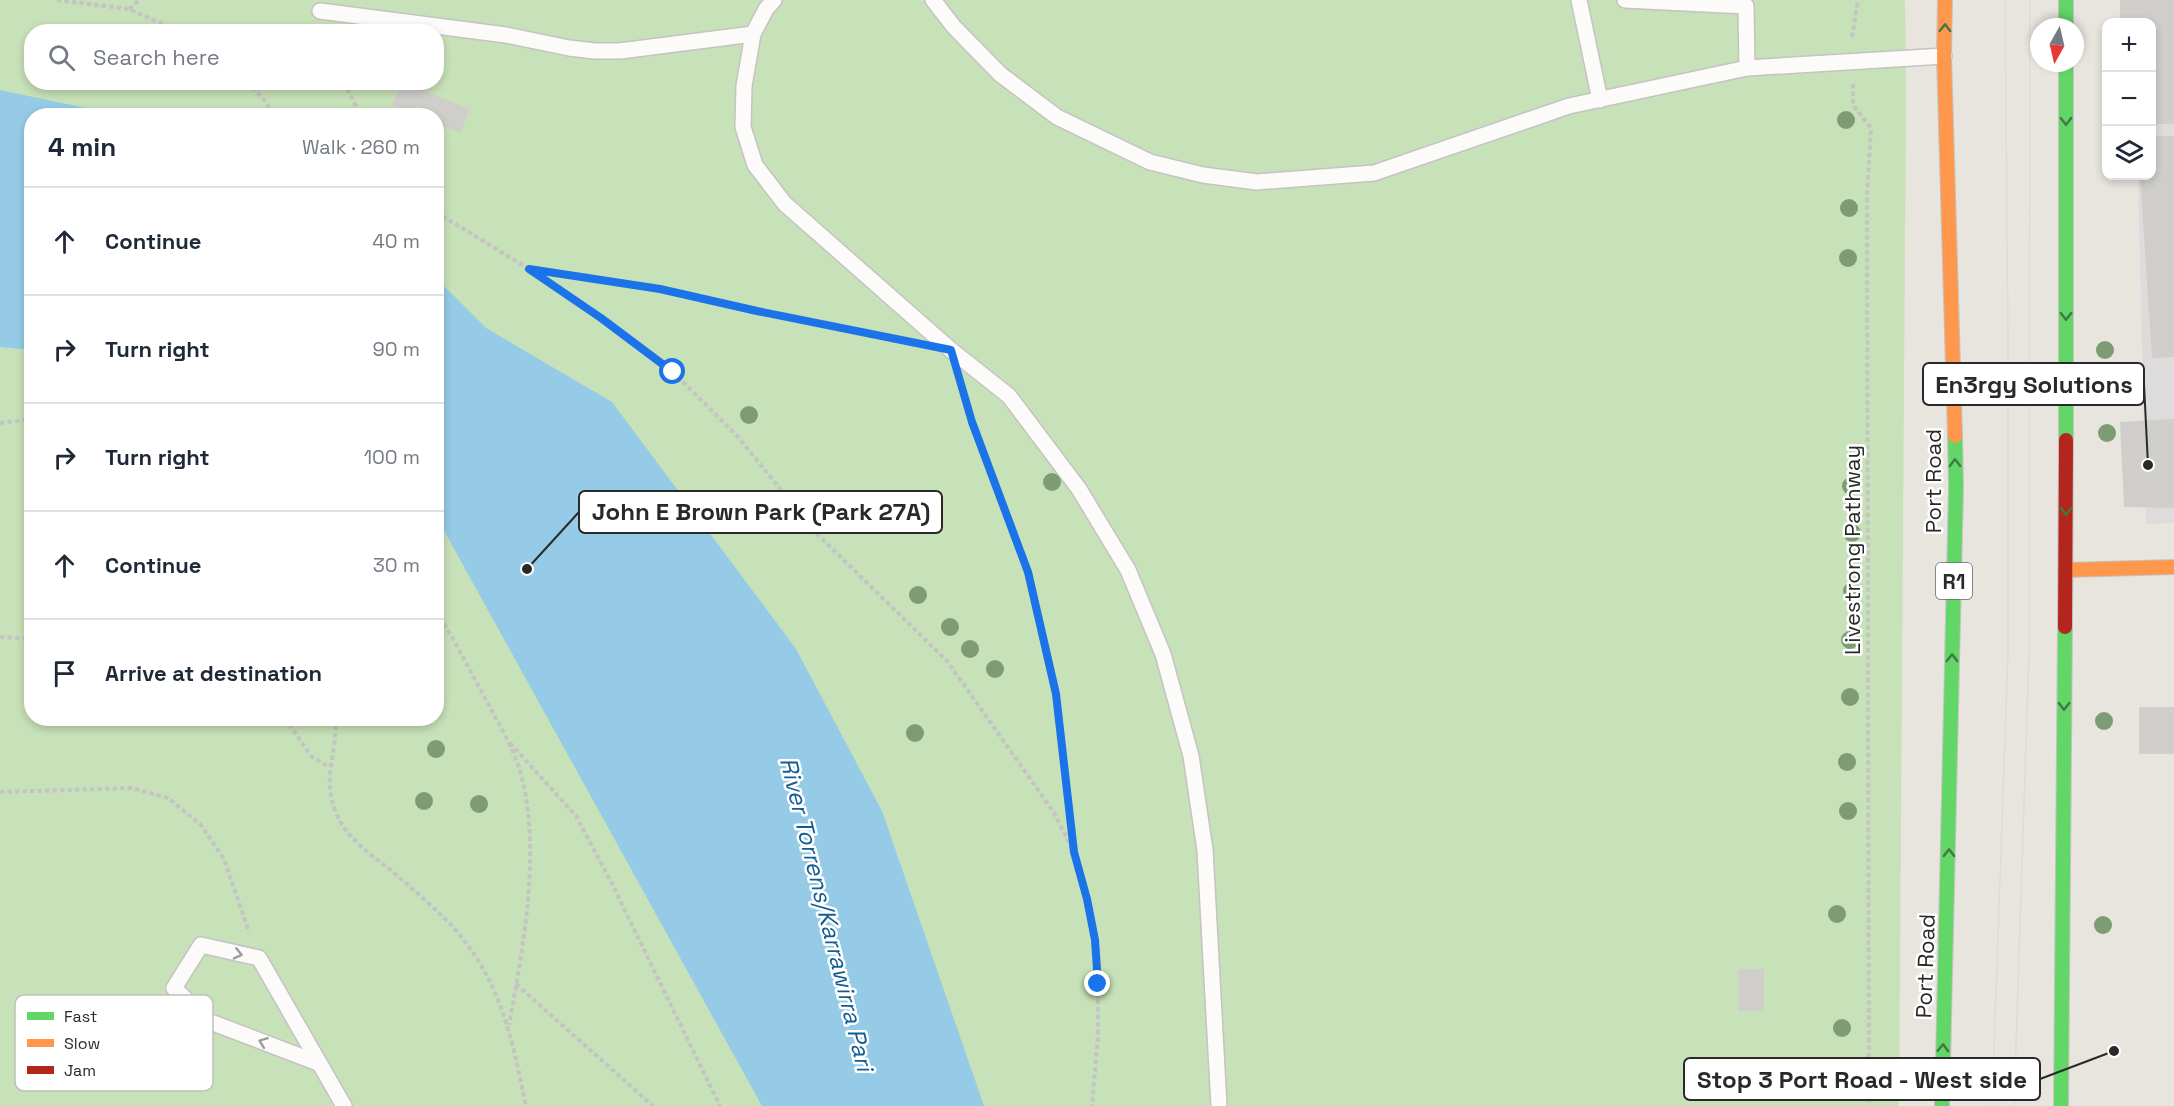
<!DOCTYPE html>
<meta charset="utf-8">
<style>
body{margin:0;font-family:"Space Grotesk",sans-serif;background:#f2f2f3;color:#1f2937}
.controls{position:absolute;right:18px;top:18px;display:grid;overflow:hidden;border-radius:12px;box-shadow:0 3px 9px #0003}
.controls button{width:54px;height:54px;display:grid;place-items:center;padding:0;border:0;border-bottom:2px solid #e0e1e3;background:#fff;color:#1f2937;font:30px sans-serif}
.compass{position:absolute;left:2030px;top:18px;width:54px;height:54px;border-radius:50%;background:#fff;box-shadow:0 3px 9px #0003;rotate:188deg}
.stop{position:absolute;width:18px;height:18px;margin:-14px;border:4px solid #1a73e8;border-radius:50%;background:#fff}
.stop.end{background:#1a73e8;border-color:#fff;box-shadow:0 2px 6px #0008}
.list{margin:0;padding:0;list-style:none}
h2{display:flex;justify-content:space-between;align-items:center;height:78px;margin:0;padding:0 24px;font-size:26px}
h2 small{font-size:20px;font-weight:400;color:#747a83}
.list li{display:grid;grid-template-columns:39px 1fr auto;gap:18px;align-items:center;box-sizing:border-box;height:108px;padding:0 24px;border-top:2px solid #e0e1e3}
.list b{display:block;font-size:22px;white-space:nowrap}
.list em{font-size:20px;font-style:normal;color:#747a83}
.icon{flex:none;width:33px;height:33px;fill:none;stroke:currentColor;stroke-width:2;stroke-linecap:round;stroke-linejoin:round}
.map{position:relative;flex:none;width:2174px;height:1106px;overflow:hidden}
.search{position:absolute;background:#fff;box-shadow:0 3px 9px #0003;left:24px;top:24px;width:420px;height:66px;display:flex;align-items:center;gap:15px;box-sizing:border-box;padding:0 21px;border-radius:24px;color:#747a83;font-size:22px}
.panel{position:absolute;background:#fff;box-shadow:0 3px 9px #0003;left:24px;top:108px;width:420px;height:618px;border-radius:24px}
.map>svg:first-child{display:block}
</style>
<div class="map">
<svg width="2174" height="1106" viewBox="0 0 2174 1106">
<rect width="100%" height="100%" fill="#e8e4de"/>
<!-- industrial -->
<polygon fill="#dedbdd" points="2134,0 2174,0 2174,523 2146,524 2138,176 2152,176 2152,22 2135,22"/>
<!-- green -->
<path fill="#c7e1b8" fill-rule="evenodd" d="M0,0H1905L1906,98L1899,1106H0ZM32,32H436V82H32ZM32,116H436V718H32Z"/>
<!-- water -->
<g fill="#95cbe6">
<polygon points="0,90 119,115 32,116 31,350 0,347"/>
<polygon points="437,279 486,328 612,402 796,649 882,811 984,1106 762,1106 437,518"/>
</g>
<!-- building -->
<g fill="#d0ceca">
<polygon points="2120,0 2174,0 2174,124 2152,124 2152,22 2120,22"/>
<polygon points="402,82 470,109 460,133 436,123 436,116 418,116 392,105"/>
<polygon points="2152,136 2174,136 2174,357 2152,358 2140,176 2152,176"/>
<polygon points="2174,419 2174,508 2124,507 2120,422"/>
<rect x="2139" y="707" width="35" height="47"/>
<rect x="1738" y="969" width="26" height="42"/>
</g>
<g fill="none" stroke-linecap="round" stroke-linejoin="round">
<defs>
<g id="lane">
<polyline points="774,0 766,9 753,34 744,86 743,127 755,165 785,204 951,350 1009,396 1079,489 1128,570 1163,654 1191,756 1205,850 1219,1106"/>
<polyline points="933,0 954,27 1000,74 1057,117 1150,162 1203,175 1257,182 1374,173 1569,106 1747,68 1944,56"/>
<polyline points="1579,0 1600,100"/>
<polyline points="1625,0 1746,6 1747,68"/>
<polyline points="320,11 506,35 569,48 595,51 620,51 753,34"/>
<polyline points="318,1063 208,1021 174,988 201,945 259,958 344,1106"/>
</g>
<g id="fast">
<polyline points="2066,0 2066,27"/>
<polyline points="2066,63 2066,440"/>
<polyline points="1942,1106 1956,487 1955,436"/>
<polyline points="2061,1106 2065,627"/>
</g>
<g id="slow">
<polyline points="1945,0 1944,56 1955,436"/>
<polyline points="2066,570 2174,567"/>
</g>
<polyline id="jam" points="2065,627 2066,440"/>
</defs>
<!-- lane casing -->
<use href="#lane" stroke="#c5c3c3" stroke-width="18"/>
<!-- fast casing -->
<use href="#fast" stroke="#c5c3c3" stroke-width="16"/>
<!-- slow casing -->
<use href="#slow" stroke="#c5c3c3" stroke-width="16"/>
<!-- jam casing -->
<use href="#jam" stroke="#c5c3c3" stroke-width="16"/>
<!-- path -->
<g stroke="#c4c4c3" stroke-width="4" stroke-dasharray="4.5 3" stroke-linecap="butt">
<polyline points="57,0 129,9 181,32"/>
<polyline points="129,9 139,0"/>
<polyline points="1852,37 1858,0"/>
<polyline points="247,82 266,102 274,116"/>
<polyline points="344,82 361,116"/>
<polyline points="1853,84 1853,105 1871,128 1867,198 1869,1106"/>
<polyline points="436,212 529,269 601,318 673,372 738,437 816,533 947,661 1053,811 1074,852 1087,899 1094,940 1098,984 1098,1035 1092,1106"/>
<polyline points="533,270 660,289 757,311 899,340"/>
<polyline points="964,393 973,422 1028,572 1056,695 1074,847"/>
<polyline points="0,423 32,419"/>
<path d="M436,611C454,639 469,669 485,698C497,721 511,743 519,768C543,843 523,949 509,1025"/>
<polyline points="0,637 32,639"/>
<polyline points="285,718 311,756 329,767"/>
<path d="M335,718C338,756 321,774 336,813C347,839 370,854 392,871C409,886 427,901 443,917C499,972 511,1033 526,1106"/>
<polyline points="510,743 576,816 611,882 720,1106"/>
<polyline points="0,792 132,788 168,798 201,825 224,859 249,932"/>
<polyline points="516,984 653,1106"/>
</g>
<!-- lane -->
<use href="#lane" stroke="#fcfbfa" stroke-width="15"/>
<!-- fast -->
<use href="#fast" stroke="#63d668" stroke-width="14"/>
<!-- slow -->
<use href="#slow" stroke="#ff974d" stroke-width="14"/>
<!-- jam -->
<use href="#jam" stroke="#b3261e" stroke-width="14"/>
<!-- tram -->
<g stroke="#dddcdd" stroke-width="1.5">
<polyline points="1992,1106 2008,653 2008,337 2005,0"/>
<polyline points="2014,1106 2029,654 2030,0"/>
</g>
</g>
<!-- trees -->
<g fill="#7d9c73">
<circle cx="1846" cy="120" r="9"/>
<circle cx="1849" cy="208" r="9"/>
<circle cx="1848" cy="258" r="9"/>
<circle cx="2105" cy="350" r="9"/>
<circle cx="749" cy="415" r="9"/>
<circle cx="2107" cy="433" r="9"/>
<circle cx="1052" cy="482" r="9"/>
<circle cx="1851" cy="486" r="9"/>
<circle cx="1852" cy="533" r="9"/>
<circle cx="1852" cy="591" r="9"/>
<circle cx="918" cy="595" r="9"/>
<circle cx="950" cy="627" r="9"/>
<circle cx="1850" cy="640" r="9"/>
<circle cx="970" cy="649" r="9"/>
<circle cx="995" cy="669" r="9"/>
<circle cx="1850" cy="697" r="9"/>
<circle cx="2104" cy="721" r="9"/>
<circle cx="915" cy="733" r="9"/>
<circle cx="436" cy="749" r="9"/>
<circle cx="1847" cy="762" r="9"/>
<circle cx="424" cy="801" r="9"/>
<circle cx="479" cy="804" r="9"/>
<circle cx="1848" cy="811" r="9"/>
<circle cx="1837" cy="914" r="9"/>
<circle cx="2103" cy="925" r="9"/>
<circle cx="1842" cy="1028" r="9"/>
</g>
<!-- one-way arrows -->
<defs><path id="oneway-chevron" d="M-2-3.5L2.5 0L-2 3.5" fill="none" stroke-width="1.6" stroke-linecap="round" stroke-linejoin="round" transform="scale(1.5)"/></defs>
<g stroke="#437745">
<use href="#oneway-chevron" transform="translate(1945 28) rotate(-89)"/>
<use href="#oneway-chevron" transform="translate(2066 121) rotate(90)"/>
<use href="#oneway-chevron" transform="translate(2066 316) rotate(90)"/>
<use href="#oneway-chevron" transform="translate(1955 463) rotate(-91)"/>
<use href="#oneway-chevron" transform="translate(2066 511) rotate(90)"/>
<use href="#oneway-chevron" transform="translate(1952 658) rotate(-89)"/>
<use href="#oneway-chevron" transform="translate(2064 706) rotate(91)"/>
<use href="#oneway-chevron" transform="translate(1949 853) rotate(-89)"/>
<use href="#oneway-chevron" transform="translate(1943 1048) rotate(-88)"/>
</g>
<g stroke="#9d9c9c">
<use href="#oneway-chevron" transform="translate(238 954) rotate(13)"/>
<use href="#oneway-chevron" transform="translate(263 1042) rotate(-159)"/>
</g>
<g fill="none" stroke-linecap="round" stroke-linejoin="round">
<!-- route -->
<polyline stroke="#1a73e8" stroke-width="8" points="673,372 601,318 529,269 660,289 757,311 951,350 972,422 1028,572 1056,694 1074,852 1087,899 1095,940 1098,984"/>
</g>
<g text-anchor="middle" dominant-baseline="central" stroke-width="5" stroke-linejoin="round" paint-order="stroke">
<!-- shield labels -->
<rect fill="#fff" stroke="#696969" stroke-width="1.5" x="1936" y="563" width="36" height="36" rx="4.5"/>
<g font-size="21" font-weight="bold" fill="#292929">
<text x="1954" y="581">R1</text>
</g>
<!-- street labels -->
<g font-size="22" fill="#292929" stroke="#fff">
<text transform="translate(1933 481) rotate(-90)">Port Road</text>
<text transform="translate(1852 550) rotate(-90)">Livestrong Pathway</text>
<text transform="translate(1925 966) rotate(-88)">Port Road</text>
</g>
<!-- water labels -->
<g font-size="24" font-style="italic" fill="#135d93" stroke="#fff">
<text transform="translate(827 914) rotate(76)">River Torrens/Karrawirra Pari</text>
</g>
</g>
<!-- legend -->
<rect x="15" y="995" width="198" height="96" rx="9" fill="#fff" stroke="#bfbfbf" stroke-width="1.5"/>
<rect x="27" y="1012" width="27" height="8" fill="#63d668"/>
<rect x="27" y="1039" width="27" height="8" fill="#ff974d"/>
<rect x="27" y="1066" width="27" height="8" fill="#b3261e"/>
<g font-size="16" fill="#292929">
<text x="64" y="1022">Fast</text>
<text x="64" y="1049">Slow</text>
<text x="64" y="1076">Jam</text>
</g>
<!-- callouts -->
<path fill="none" stroke="#292929" stroke-width="2" d="M2148 465L2144 384M527 569L579 512M2114 1051L2040 1079"/>
<g fill="#292929" stroke="#fff" stroke-width="2">
<circle cx="2148" cy="465" r="6"/>
<circle cx="527" cy="569" r="6"/>
<circle cx="2114" cy="1051" r="6"/>
</g>
<g fill="#fff" stroke="#292929" stroke-width="2">
<rect x="1923" y="363" width="221" height="42" rx="6"/>
<rect x="579" y="491" width="363" height="42" rx="6"/>
<rect x="1684" y="1058" width="356" height="42" rx="6"/>
</g>
<g font-size="24" text-anchor="middle" font-weight="bold" fill="#292929">
<text x="2034" y="393">En3rgy Solutions</text>
<text x="761" y="520">John E Brown Park (Park 27A)</text>
<text x="1862" y="1088">Stop 3 Port Road - West side</text>
</g>
</svg>
<div class="controls">
<button>+</button>
<button>−</button>
<button><svg class="icon" aria-label="layers" viewBox="0 0 24 24"><path d="M12 4l9 5-9 5-9-5zM3 14l9 5 9-5"/></svg></button>
</div>
<svg class="compass" viewBox="-18 -18 36 36"><path d="M0-13l5 13h-10z" fill="#e53935"/><path d="M0 13l5-13h-10z" fill="#747a83"/></svg>
<div class="stop" style="left:673px;top:372px"></div>
<div class="stop end" style="left:1098px;top:984px"></div>
<div class="search"><svg class="icon" aria-label="search" viewBox="0 0 24 24"><circle cx="10" cy="10" r="6"/><path d="M15 15l6 6"/></svg>Search here</div>
<section class="panel">
<h2>4 min<small>Walk · 260 m</small></h2>
<ul class="list">
<li><svg class="icon" aria-label="ahead" viewBox="0 0 24 24"><path d="M12 20V5M6 11l6-6 6 6"/></svg><div><b>Continue</b></div><em>40 m</em></li>
<li><svg class="icon" aria-label="right" viewBox="0 0 24 24"><path d="M7 20v-9h11M14 6l5 5-5 5"/></svg><div><b>Turn right</b></div><em>90 m</em></li>
<li><svg class="icon" aria-label="right" viewBox="0 0 24 24"><path d="M7 20v-9h11M14 6l5 5-5 5"/></svg><div><b>Turn right</b></div><em>100 m</em></li>
<li><svg class="icon" aria-label="ahead" viewBox="0 0 24 24"><path d="M12 20V5M6 11l6-6 6 6"/></svg><div><b>Continue</b></div><em>30 m</em></li>
<li><svg class="icon" aria-label="arrive" viewBox="0 0 24 24"><path d="M6 21V4h12l-3 4 3 4H6"/></svg><div><b>Arrive at destination</b></div></li>
</ul>
</section>
</div>
